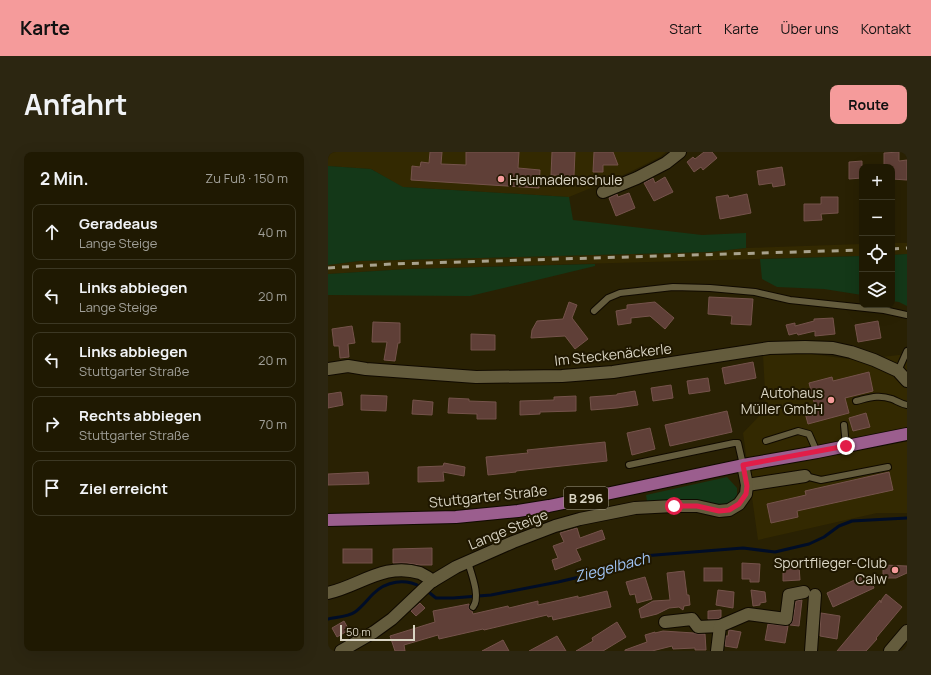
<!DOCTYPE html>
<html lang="de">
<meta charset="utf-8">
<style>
body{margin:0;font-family:Manrope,sans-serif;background:#2c2611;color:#f1f3f6}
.controls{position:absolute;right:12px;top:12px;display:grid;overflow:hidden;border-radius:8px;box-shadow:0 4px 16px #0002}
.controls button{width:36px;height:36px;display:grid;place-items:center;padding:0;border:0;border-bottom:1px solid #3c3824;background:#1f1902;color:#f1f3f6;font:20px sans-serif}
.scale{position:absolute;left:12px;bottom:10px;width:75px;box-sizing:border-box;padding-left:4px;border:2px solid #d9d4c3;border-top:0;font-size:11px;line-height:14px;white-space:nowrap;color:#d9d4c3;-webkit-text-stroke:3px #1f1700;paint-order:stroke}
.stop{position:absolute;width:12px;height:12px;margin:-9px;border:3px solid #e11d48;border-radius:50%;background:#fff}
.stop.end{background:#e11d48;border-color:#fff;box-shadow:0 1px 4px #0008}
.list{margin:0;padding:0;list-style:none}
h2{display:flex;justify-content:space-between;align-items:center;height:52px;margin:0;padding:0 16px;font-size:17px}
h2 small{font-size:13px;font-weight:400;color:#a1a099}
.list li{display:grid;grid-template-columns:26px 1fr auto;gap:12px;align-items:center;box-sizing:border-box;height:56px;margin:0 8px 8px;padding:0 8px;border:1px solid #3c3824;border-radius:8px}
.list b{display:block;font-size:15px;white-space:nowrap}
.list p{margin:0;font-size:13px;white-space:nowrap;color:#a1a099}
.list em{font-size:13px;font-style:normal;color:#a1a099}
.icon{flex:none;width:22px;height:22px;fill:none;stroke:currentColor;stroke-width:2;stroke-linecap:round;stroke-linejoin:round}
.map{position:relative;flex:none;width:579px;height:499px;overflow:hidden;border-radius:8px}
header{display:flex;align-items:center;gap:24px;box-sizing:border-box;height:56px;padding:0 20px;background:#f59b9b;color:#111}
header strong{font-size:19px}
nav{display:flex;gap:22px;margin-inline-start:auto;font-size:14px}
.intro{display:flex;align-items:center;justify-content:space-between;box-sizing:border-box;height:96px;padding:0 24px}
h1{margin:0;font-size:28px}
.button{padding:10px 18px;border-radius:8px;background:#f59b9b;color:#111;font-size:14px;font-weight:700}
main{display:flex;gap:24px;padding:0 24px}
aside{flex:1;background:#1f1902;border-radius:8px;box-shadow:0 4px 16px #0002}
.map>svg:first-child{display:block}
</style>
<header>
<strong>Karte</strong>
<nav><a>Start</a><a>Karte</a><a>Über uns</a><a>Kontakt</a></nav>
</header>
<div class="intro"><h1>Anfahrt</h1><a class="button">Route</a></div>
<main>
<aside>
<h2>2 Min.<small>Zu Fuß · 150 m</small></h2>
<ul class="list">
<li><svg class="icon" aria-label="ahead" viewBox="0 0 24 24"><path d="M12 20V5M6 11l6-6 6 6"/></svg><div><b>Geradeaus</b><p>Lange Steige</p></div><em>40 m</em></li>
<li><svg class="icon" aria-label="left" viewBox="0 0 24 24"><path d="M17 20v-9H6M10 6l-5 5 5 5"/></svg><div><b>Links abbiegen</b><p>Lange Steige</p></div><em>20 m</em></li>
<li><svg class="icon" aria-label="left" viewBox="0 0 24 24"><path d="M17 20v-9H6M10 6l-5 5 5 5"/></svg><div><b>Links abbiegen</b><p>Stuttgarter Straße</p></div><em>20 m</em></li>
<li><svg class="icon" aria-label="right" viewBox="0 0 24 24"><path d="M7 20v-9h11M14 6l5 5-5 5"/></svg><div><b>Rechts abbiegen</b><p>Stuttgarter Straße</p></div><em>70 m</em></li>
<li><svg class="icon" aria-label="arrive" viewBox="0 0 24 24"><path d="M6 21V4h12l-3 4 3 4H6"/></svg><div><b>Ziel erreicht</b></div></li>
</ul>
</aside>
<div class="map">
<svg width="579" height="499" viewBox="0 0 579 499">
<rect width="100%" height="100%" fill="#292103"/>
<!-- built -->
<g fill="#332901">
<polygon points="0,0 338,0 332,5 302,20 241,45 74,35 43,17 0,14"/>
<polygon points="564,91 579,91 579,102 564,103"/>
<polygon points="534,92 534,104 79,117 0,122 0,113 31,109 382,100 418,96"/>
<polygon points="483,202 529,208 579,202 579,361 549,361 430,388 415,281 438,257 435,203"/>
</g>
<!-- green -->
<g fill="#143818">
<polygon points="0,14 43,17 75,35 241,45 245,68 374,83 418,81 418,96 382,100 31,109 0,113"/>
<polygon points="579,102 579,154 571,150 564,149 564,103"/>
<polygon points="534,104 534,143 496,137 449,135 434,127 432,107"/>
<polygon points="267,112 267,114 142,144 0,143 0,122 79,117"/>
<polygon points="399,325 409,336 409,344 403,352 394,354 357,349 319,349 318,343"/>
</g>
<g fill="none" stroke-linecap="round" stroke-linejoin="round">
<!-- stream -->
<g stroke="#000d27" stroke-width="3">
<polyline points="98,438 108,446 125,446 163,443 230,430 273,420 315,404 415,396 447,400 481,392 496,385 511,374 524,369 579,366"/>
<path d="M0,467C8,465 20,465 27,460C34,455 39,448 45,442C58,429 77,426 93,435"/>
</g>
</g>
<!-- building -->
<g fill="#5f3f37" stroke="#75534b">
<polygon points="102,0 114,0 113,12 138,13 138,0 191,0 190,16 212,18 211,36 83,28 84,14 92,15 93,10 101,11"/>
<polygon points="224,0 247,0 246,24 223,23"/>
<polygon points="266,0 285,0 290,13 275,13 275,20 265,20"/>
<polygon points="376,0 384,0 389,6 375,18 373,15 366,20 359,10 365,5 367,7"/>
<polygon points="571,0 571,9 579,8 579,28 564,27 564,15 556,15 556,1"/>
<polygon points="534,9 534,26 521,27 521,10"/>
<polygon points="454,15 457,33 445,35 444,31 431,33 429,19"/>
<polygon points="337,25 345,40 326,49 316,31 325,26 327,31"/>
<polygon points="301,41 307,56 288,64 281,46 289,42 290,45"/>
<polygon points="419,42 423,61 392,67 388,45 400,43 401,46"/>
<polygon points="493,45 510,45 510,61 493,62 494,68 476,69 476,52 493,52"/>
<polygon points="381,145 425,147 423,173 403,172 404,164 380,162"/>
<polygon points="241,150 249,153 244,166 260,187 247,197 237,184 203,186 204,178 209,169 235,167"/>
<polygon points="327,150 346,166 337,177 322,164 303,166 303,171 290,173 288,159 299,157 299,153"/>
<polygon points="505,166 507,182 487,184 487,179 470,183 469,181 461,183 458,173 467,171 467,174 486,169 486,167"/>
<polygon points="550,169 553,186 530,190 527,173"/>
<polygon points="45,170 72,171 72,191 70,191 67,209 56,208 59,190 44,190"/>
<polygon points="24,174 27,191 20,192 21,205 12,206 11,194 6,194 4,177"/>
<polygon points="143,182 167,183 167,198 143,198"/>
<polygon points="425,210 428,226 397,232 394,216"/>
<polygon points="541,220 545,239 517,246 521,261 480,272 476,257 487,254 481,231 504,225 505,229"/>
<polygon points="380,226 382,239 361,242 359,229"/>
<polygon points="343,233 345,246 325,249 323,236"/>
<polygon points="307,239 310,253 289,256 263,258 262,245 289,243 289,242"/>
<polygon points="13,240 15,253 0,256 0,242"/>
<polygon points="33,243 59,244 58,259 33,258"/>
<polygon points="248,244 248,259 212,260 212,262 192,263 192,249 226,248 226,245"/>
<polygon points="121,246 141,247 141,249 168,250 168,267 149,267 149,262 120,261"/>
<polygon points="85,248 105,250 104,263 84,262"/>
<polygon points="399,259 404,280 342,294 337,273"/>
<polygon points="538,261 542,275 525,279 521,266"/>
<polygon points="322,276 327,297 304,303 299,281"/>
<polygon points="277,290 279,309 188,319 188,320 160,323 158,305 200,301 199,298"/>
<polygon points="116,311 137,315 136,324 115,320 116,329 90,330 90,315 115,314"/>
<polygon points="40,320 41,332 0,333 0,322"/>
<polygon points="561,320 565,338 469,359 470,365 443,371 439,352 478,343 477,339"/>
<polygon points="249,376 252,386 274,378 277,387 248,397 253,408 227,418 224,408 230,406 225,394 236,390 232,381"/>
<polygon points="104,396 104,413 92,413 79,411 65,411 65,397"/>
<rect x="15" y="397" width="29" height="14"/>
<polygon points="414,411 432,412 431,430 422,430 422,427 414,427"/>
<polygon points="555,413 579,414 579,421 568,426 555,426"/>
<polygon points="471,414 472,428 455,429 455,415"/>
<rect x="376" y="416" width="18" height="13"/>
<polygon points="356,419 359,443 361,443 362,453 356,454 355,458 351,455 341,456 329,462 313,466 311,457 325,449 342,448 339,421"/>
<polygon points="537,423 543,429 546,436 505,455 499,441"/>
<polygon points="317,425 324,447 309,451 307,442 302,443 298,430"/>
<polygon points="390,438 406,440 405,456 388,453"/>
<polygon points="423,438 437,440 438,450 432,451 432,453 425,454"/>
<polygon points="279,439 283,455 225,468 224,464 220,465 219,463 156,478 155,477 111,487 110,483 76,493 77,499 67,499 62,484 107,470 105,459 141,452 141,457 144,459 145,462 180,454 181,456 210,449 210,453 250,444 250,446"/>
<polygon points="558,442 574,455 548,486 549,487 538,499 509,499 552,448 553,451 554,447"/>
<polygon points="474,448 471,474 462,473 464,471 465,468 468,449"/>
<polygon points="92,451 97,456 88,464 83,459"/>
<polygon points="393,458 393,465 390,467 380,467 380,459"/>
<polygon points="493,461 512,464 509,487 492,484"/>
<polygon points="16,469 21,478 9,485 4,476"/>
<polygon points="289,470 298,485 275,499 248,499 265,489 264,486"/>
<polygon points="440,472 460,474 457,491 437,488"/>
<polygon points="401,478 413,480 409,496 397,494 398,484 400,484"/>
<polygon points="335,479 366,481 370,482 377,482 378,498 367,498 367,496 345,497 344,494 324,499 297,499 297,498 319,490 317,483 327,480 327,481"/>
<polygon points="229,484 238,499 201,499"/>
<polygon points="175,488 181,499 154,499"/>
</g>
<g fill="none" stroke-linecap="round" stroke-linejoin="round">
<defs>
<g id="service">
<polyline points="266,159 280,146 292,141 345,135 382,136 427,140 462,148 556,158 579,163"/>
<polyline points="570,219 579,199"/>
<path d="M528,249C541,246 550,242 564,247C569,249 573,252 579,253"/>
<polyline points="516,273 518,294"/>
<polyline points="438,289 470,279 481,282 489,300"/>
<polyline points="301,313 406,291 410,291 415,313"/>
<polyline points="477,324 493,328 560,315"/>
<path d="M140,410C143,421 153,445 145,455"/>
</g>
<g id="minor">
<polyline points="275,40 309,26 338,11 352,0"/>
<polyline points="0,217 20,214 38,217 148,225 234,224 285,220 441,196 477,195 505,196 523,200 546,208 570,219 579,229"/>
<polyline points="419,333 477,324"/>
<path d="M0,441C32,434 56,410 92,421C96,423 101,426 105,429"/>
<polyline points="337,470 364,467 370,475 392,474"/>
<polyline points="13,499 46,480 64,467 103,430 128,415 185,390 227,374 252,367 307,356 346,354 369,354 391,359 401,358 411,352 418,342 419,333 415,313"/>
<polyline points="389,499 392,474 420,462 458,467 461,443 476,440"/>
<polyline points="483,499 487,443"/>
<polyline points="562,499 579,479"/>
</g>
<polyline id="primary" points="0,368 128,365 190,359 221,354 415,313 489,300 579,282"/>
</defs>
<!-- service casing -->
<use href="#service" stroke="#100a00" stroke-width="8"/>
<!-- minor casing -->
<use href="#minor" stroke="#100a00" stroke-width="14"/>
<!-- primary casing -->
<use href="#primary" stroke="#100a00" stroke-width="14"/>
<!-- service -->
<use href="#service" stroke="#645c3d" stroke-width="6"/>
<!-- minor -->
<use href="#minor" stroke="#645c3d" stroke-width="12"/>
<!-- primary -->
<use href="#primary" stroke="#9b5e8e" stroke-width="12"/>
<!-- rail -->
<g stroke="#a8a28d" stroke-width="3" stroke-dasharray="7 7" stroke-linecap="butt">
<polyline points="564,97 579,96"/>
<polyline points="0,116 63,112 534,98"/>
</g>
</g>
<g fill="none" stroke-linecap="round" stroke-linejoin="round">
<!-- route -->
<polyline stroke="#e11d48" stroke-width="5" points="346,354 369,354 391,359 401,358 411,352 418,342 419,334 415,313 518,294"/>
</g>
<!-- markers -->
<g fill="#f59b9b" stroke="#1f1700" stroke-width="1.5">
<circle cx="173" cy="27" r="4"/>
<circle cx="503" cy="248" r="4"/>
<circle cx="567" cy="418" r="4"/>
</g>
<g text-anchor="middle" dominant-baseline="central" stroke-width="4" stroke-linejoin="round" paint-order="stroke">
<!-- shield labels -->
<rect fill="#1f1700" stroke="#a19b88" stroke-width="1" x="236" y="335" width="44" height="22" rx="3"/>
<g font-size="13" font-weight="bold" fill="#d9d4c3">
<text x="258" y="346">B 296</text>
</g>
<!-- poi labels -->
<g font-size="14" fill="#d9d4c3" stroke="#1f1700" text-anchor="end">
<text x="181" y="27" text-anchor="start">Heumadenschule</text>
<text x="495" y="240">Autohaus<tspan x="495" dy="16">Müller GmbH</tspan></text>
<text x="559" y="410">Sportflieger-Club<tspan x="559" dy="16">Calw</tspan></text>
</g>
<!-- street labels -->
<g font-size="14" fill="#d9d4c3" stroke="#1f1700">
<text transform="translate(285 202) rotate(-6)">Im Steckenäckerle</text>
<text transform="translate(160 344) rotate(-6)">Stuttgarter Straße</text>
<text transform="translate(180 377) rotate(-22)">Lange Steige</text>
</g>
<!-- water labels -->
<g font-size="15" font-style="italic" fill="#a0c4f4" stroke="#1f1700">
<text transform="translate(284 415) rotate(-15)">Ziegelbach</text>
</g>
</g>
</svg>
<div class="controls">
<button>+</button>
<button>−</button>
<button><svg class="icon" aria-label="locate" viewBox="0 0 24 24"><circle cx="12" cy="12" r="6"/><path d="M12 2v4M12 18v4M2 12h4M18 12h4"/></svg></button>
<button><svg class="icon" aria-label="layers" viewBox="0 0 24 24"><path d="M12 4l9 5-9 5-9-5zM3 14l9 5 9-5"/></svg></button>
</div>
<div class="scale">50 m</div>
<div class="stop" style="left:346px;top:354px"></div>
<div class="stop end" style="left:518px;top:294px"></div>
</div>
</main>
